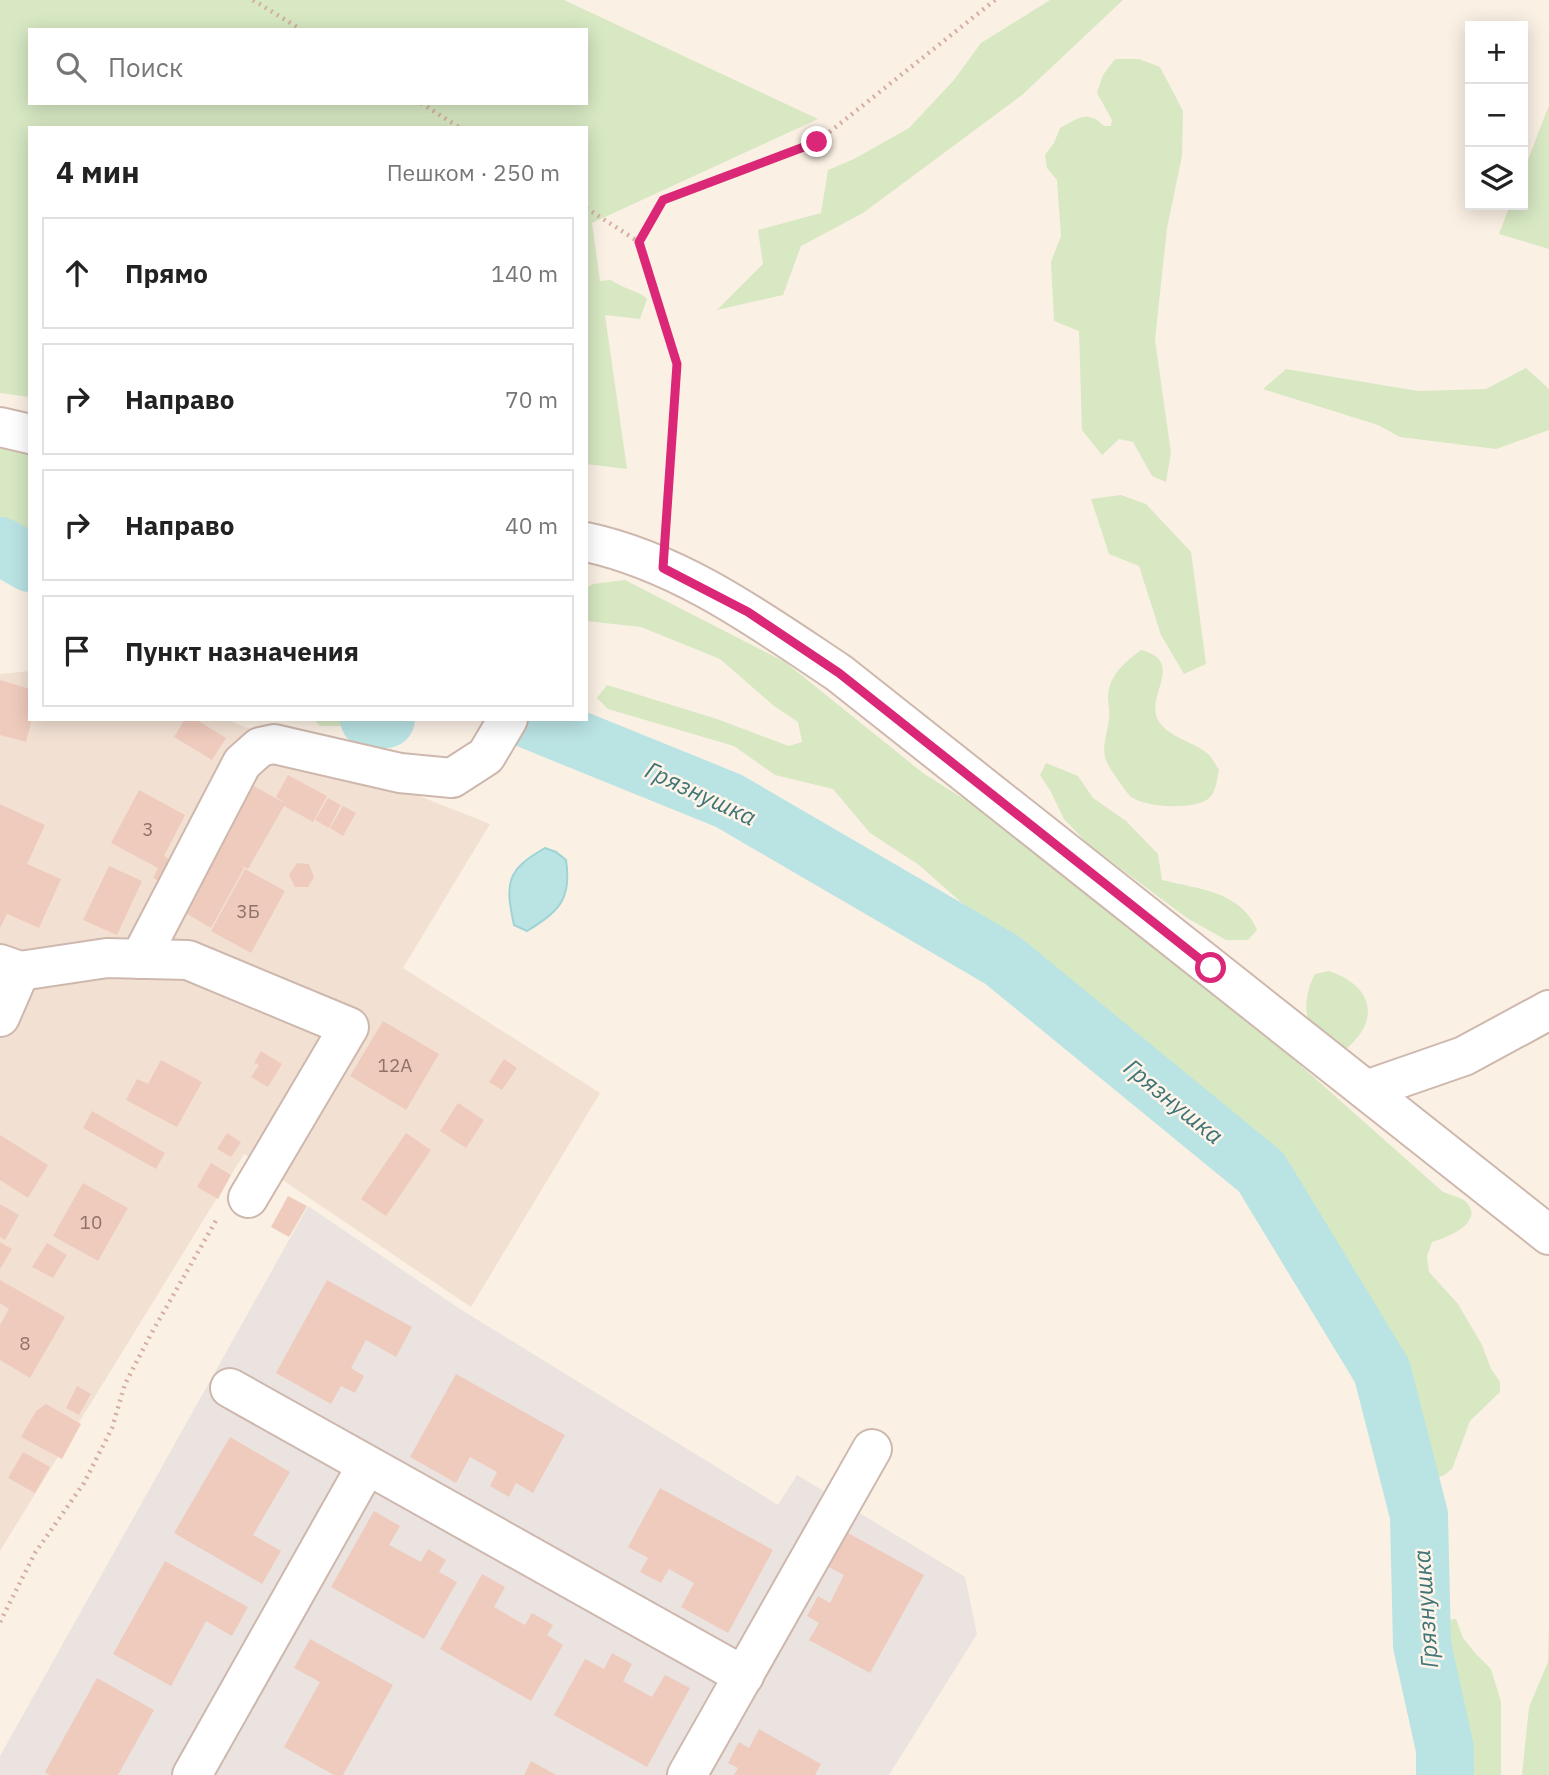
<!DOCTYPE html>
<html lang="ru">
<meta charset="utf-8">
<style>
body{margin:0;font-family:"IBM Plex Sans",sans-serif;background:#f6f6f6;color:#222}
.controls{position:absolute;right:21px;top:21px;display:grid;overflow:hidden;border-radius:0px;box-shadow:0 4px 18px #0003}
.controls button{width:63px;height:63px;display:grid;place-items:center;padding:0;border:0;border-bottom:2px solid #e0e0e0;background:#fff;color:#222;font:35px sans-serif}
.stop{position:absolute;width:21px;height:21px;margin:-16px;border:5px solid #db2777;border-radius:50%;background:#fff}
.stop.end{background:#db2777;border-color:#fff;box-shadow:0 2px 7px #0008}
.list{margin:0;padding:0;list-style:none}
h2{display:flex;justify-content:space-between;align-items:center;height:91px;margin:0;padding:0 28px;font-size:30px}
h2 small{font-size:23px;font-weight:400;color:#767676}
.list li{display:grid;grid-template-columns:46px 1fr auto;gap:21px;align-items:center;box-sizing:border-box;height:112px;margin:0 14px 14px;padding:0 14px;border:2px solid #e0e0e0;border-radius:0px}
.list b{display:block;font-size:26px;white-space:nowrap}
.list em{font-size:23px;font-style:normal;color:#767676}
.icon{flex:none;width:38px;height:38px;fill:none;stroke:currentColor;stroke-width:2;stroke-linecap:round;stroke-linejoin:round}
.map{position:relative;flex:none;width:1549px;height:1775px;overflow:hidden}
.search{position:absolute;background:#fff;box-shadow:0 4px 18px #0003;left:28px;top:28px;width:560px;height:77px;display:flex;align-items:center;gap:18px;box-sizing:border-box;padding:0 24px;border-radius:0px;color:#767676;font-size:26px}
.panel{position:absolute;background:#fff;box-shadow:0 4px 18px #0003;left:28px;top:126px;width:560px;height:595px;border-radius:0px}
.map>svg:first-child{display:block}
</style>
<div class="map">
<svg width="1549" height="1775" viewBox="0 0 1549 1775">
<rect width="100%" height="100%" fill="#fbf0e4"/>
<!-- residential -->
<polygon fill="#f2e1d3" points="30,671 30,719 225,719 490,824 403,968 600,1093 471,1307 244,1154 0,1551 0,674"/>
<!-- industrial -->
<polygon fill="#ebe3df" points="308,1206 460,1309 778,1505 797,1475 965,1577 977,1634 889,1775 0,1775 0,1756"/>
<!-- green -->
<g fill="#d7e8c3" fill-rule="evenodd">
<path d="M0,0H564L818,119L592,223L600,281L611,280C621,288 642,292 647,299L640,319L605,315L627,469L586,464V128H30V397L0,393ZM30,30H586V103H30Z"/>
<polygon points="1050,0 1123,0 1022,95 863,213 801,246 783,295 717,310 763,264 758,230 821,213 828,170 854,159 909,128 954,80 981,43"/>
<path d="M1115,59H1139L1160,67L1183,111L1182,156L1167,228L1155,340L1171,453L1166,482L1152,476L1133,442L1119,439L1102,455L1082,430L1079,331L1054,321L1051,262L1061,236L1057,180L1047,168L1045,155L1054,143L1060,128C1078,119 1087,109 1104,126H1111L1112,120L1097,93L1103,75Z"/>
<polygon points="1549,105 1549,249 1499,234 1510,205 1523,205 1523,173"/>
<polygon points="1526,368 1549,389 1549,430 1496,449 1400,437 1378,425 1263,389 1286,369 1418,391 1486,389"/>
<polygon points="0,437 30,445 30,559 20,558 0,561"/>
<polygon points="1121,495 1146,504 1191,552 1206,664 1184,674 1161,635 1139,566 1109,554 1091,499"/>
<path d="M625,580L785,662L923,773L1057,858L1159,953L1281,1048L1443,1192C1450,1195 1460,1197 1465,1201C1487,1222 1447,1238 1432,1242L1427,1256L1429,1272L1458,1304L1482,1345L1491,1369L1500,1382V1392L1470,1421L1452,1469L1443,1476L1434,1478L1424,1473L1410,1443L1379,1338L1336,1263L1282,1181L1183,1077L972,912L919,865L870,833L833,789L775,775L734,746L608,709L597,698L607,685L717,719L789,746L802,742L798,722L774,706L720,659L641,627L586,621V588L593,584Z"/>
<path d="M1141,650C1185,661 1147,694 1157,718C1167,739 1196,741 1210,756C1213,760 1216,765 1219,770C1217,779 1216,793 1208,799C1193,810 1144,808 1130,796C1125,790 1108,767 1106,760C1101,746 1108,732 1109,718C1110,711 1108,703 1108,696C1110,674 1124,663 1141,650Z"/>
<polygon points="313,719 360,719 354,726 320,726"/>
<path d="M1046,763L1078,776L1093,798L1126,821L1158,854L1162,880C1198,889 1241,891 1257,930L1248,940H1226L1187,918L1089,845L1064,819L1050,790L1040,775Z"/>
<path d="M1329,971C1371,985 1382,1018 1347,1048C1342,1048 1335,1049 1331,1047C1301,1033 1302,998 1315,974Z"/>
<polygon points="1456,1619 1463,1638 1475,1653 1491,1669 1501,1702 1501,1775 1461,1775 1462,1747 1437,1642 1441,1621"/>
<polygon points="1549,1626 1549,1775 1522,1775 1529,1707 1548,1662"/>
</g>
<!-- water -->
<path fill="#bae3e4" stroke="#a0d3d5" stroke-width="2" d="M545,848L556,852L566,860C572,900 559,911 527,931L514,925C505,883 506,870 545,848Z"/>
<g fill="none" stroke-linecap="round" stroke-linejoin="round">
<!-- river -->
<g stroke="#bae3e4" stroke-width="58">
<polyline points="0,546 30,563"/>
<polyline points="369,719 386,719"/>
<polyline points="527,719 729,801 1002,960 1261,1172 1382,1371 1419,1515 1422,1645 1445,1749 1445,1775"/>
</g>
</g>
<!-- building -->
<g fill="#efcbbd">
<polygon points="0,680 30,689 30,719 32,719 26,742 0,735"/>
<polygon points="185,719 195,719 226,738 212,760 174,737"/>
<polygon points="288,775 327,796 313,822 284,806 248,869 240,865 244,868 211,928 177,908 247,782 286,804 276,797"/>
<polygon points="139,790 185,815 164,856 179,865 168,886 153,878 158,868 111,843"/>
<polygon points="328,798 341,805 329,828 315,820"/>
<polygon points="0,804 45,825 27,864 61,879 39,928 7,914 0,928"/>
<polygon points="343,806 356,813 343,836 330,828"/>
<polygon points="297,863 309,864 314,877 308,887 295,887 289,875"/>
<polygon points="109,866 142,881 117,935 83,920"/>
<polygon points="245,869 285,891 251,953 211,931"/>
<polygon points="383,1021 439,1054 406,1110 350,1076"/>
<polygon points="261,1051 282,1064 268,1087 251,1077 259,1065 254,1063"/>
<polygon points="504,1059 517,1068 502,1090 489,1082"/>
<polygon points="161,1060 202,1082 177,1127 126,1100 137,1079 148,1084"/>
<polygon points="458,1103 484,1120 466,1148 440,1131"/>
<polygon points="92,1111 165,1153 156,1169 83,1128"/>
<polygon points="227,1133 241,1142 231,1157 217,1149"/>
<polygon points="406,1133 431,1150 386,1216 361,1199"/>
<polygon points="0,1135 48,1165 28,1198 0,1180"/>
<polygon points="211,1163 231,1175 218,1199 197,1187"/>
<polygon points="83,1183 128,1208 98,1261 53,1236"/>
<polygon points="288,1196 307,1206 289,1237 271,1227"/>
<polygon points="0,1204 19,1215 5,1240 0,1237"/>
<polygon points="0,1242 12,1249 0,1269"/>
<polygon points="47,1243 67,1255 53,1278 32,1267"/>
<polygon points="0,1280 65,1317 30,1378 0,1360 0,1325 9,1309 0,1303"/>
<polygon points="327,1280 412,1327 396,1357 366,1340 351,1368 364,1376 355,1393 341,1386 331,1404 276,1373"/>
<polygon points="456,1374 565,1435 533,1493 516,1483 509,1497 490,1486 497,1472 470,1457 456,1483 410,1457"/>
<polygon points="77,1386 91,1394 79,1415 66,1408"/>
<polygon points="46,1404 81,1424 62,1459 21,1437 36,1411"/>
<polygon points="230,1437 290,1472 253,1535 281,1551 262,1584 174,1533"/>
<polygon points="23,1452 50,1467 35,1493 8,1478"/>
<polygon points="660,1488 773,1550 728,1633 681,1607 694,1583 669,1569 661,1583 640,1572 648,1558 628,1547"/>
<polygon points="374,1511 400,1526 389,1545 421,1562 428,1549 446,1560 439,1572 457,1582 424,1639 331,1587"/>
<polygon points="837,1527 924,1575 870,1673 809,1640 819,1623 807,1616 818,1596 830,1603 844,1575 818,1561"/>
<polygon points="165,1561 248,1607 232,1636 206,1621 171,1686 113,1654"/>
<polygon points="482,1574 505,1587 494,1607 525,1625 532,1613 553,1625 547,1635 563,1645 531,1701 440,1649"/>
<polygon points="310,1639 393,1685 343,1775 334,1775 284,1747 320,1682 294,1668"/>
<polygon points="612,1653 632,1664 623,1681 652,1697 665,1675 690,1688 647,1767 554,1715 585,1659 604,1669"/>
<polygon points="97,1678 154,1710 118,1775 50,1775 45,1772"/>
<polygon points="759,1729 821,1764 815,1775 734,1775 738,1768 728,1763 739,1742 749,1748"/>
<polygon points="531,1761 556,1775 524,1775"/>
</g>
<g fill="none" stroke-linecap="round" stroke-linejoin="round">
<defs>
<g id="minor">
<polyline points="0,427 30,434"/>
<path d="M586,542C680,562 761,621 839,673L1549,1235"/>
<polyline points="140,959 242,763 260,747 274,744 400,773 452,778 486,756 508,719"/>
<polyline points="0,964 20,971 107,958 188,960 349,1027 248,1198"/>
<polyline points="0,1017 20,971"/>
<polyline points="1366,1090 1464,1056 1549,1010"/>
<polyline points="230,1388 744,1676"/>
<polyline points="192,1775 367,1465"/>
<polyline points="687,1775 872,1449"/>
</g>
</defs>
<!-- minor casing -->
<use href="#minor" stroke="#ceb8ae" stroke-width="42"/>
<!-- path -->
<g stroke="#d4aea0" stroke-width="4.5" stroke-dasharray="2 5" stroke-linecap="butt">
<polyline points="253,0 302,30"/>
<polyline points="421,103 460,128"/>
<polyline points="586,208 639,242"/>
<polyline points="665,532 677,364 639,242 663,200 817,142 995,0"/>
<polyline points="0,1622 35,1553 84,1483 112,1428 125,1384 151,1334 218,1217"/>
</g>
<!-- minor -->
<use href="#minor" stroke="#fff" stroke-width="38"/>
</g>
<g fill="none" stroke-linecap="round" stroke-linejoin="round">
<!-- route -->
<polyline stroke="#db2777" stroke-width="9" points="817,142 663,200 639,242 677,364 663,568 748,612 839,673 1211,968"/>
</g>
<g text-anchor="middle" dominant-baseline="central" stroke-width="5" stroke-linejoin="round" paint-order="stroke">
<!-- number labels -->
<g font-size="19" fill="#927268">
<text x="148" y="829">3</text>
<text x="248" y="911">3Б</text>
<text x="395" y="1065">12А</text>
<text x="91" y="1222">10</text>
<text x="25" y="1343">8</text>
</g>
<!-- water labels -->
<g font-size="24" font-style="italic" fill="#407577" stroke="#fef4ea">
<text transform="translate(701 793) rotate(25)">Грязнушка</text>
<text transform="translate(1174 1101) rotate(39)">Грязнушка</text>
<text transform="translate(1425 1609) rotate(-94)">Грязнушка</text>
</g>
</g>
</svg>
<div class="controls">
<button>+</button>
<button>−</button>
<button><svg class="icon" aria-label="layers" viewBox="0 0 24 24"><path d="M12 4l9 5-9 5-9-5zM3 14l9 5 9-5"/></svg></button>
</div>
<div class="stop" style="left:1211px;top:968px"></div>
<div class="stop end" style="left:817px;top:142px"></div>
<div class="search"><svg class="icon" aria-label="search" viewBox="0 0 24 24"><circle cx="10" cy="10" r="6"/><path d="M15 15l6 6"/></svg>Поиск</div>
<section class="panel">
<h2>4 мин<small>Пешком · 250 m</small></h2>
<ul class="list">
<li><svg class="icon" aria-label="ahead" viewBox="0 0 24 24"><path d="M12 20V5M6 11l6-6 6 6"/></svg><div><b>Прямо</b></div><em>140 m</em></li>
<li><svg class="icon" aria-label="right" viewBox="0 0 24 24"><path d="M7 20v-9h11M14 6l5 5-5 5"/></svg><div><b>Направо</b></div><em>70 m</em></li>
<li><svg class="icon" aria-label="right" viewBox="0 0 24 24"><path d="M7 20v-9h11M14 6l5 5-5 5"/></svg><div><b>Направо</b></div><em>40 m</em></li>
<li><svg class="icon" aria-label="arrive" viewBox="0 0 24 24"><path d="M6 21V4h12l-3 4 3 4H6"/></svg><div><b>Пункт назначения</b></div></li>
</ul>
</section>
</div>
